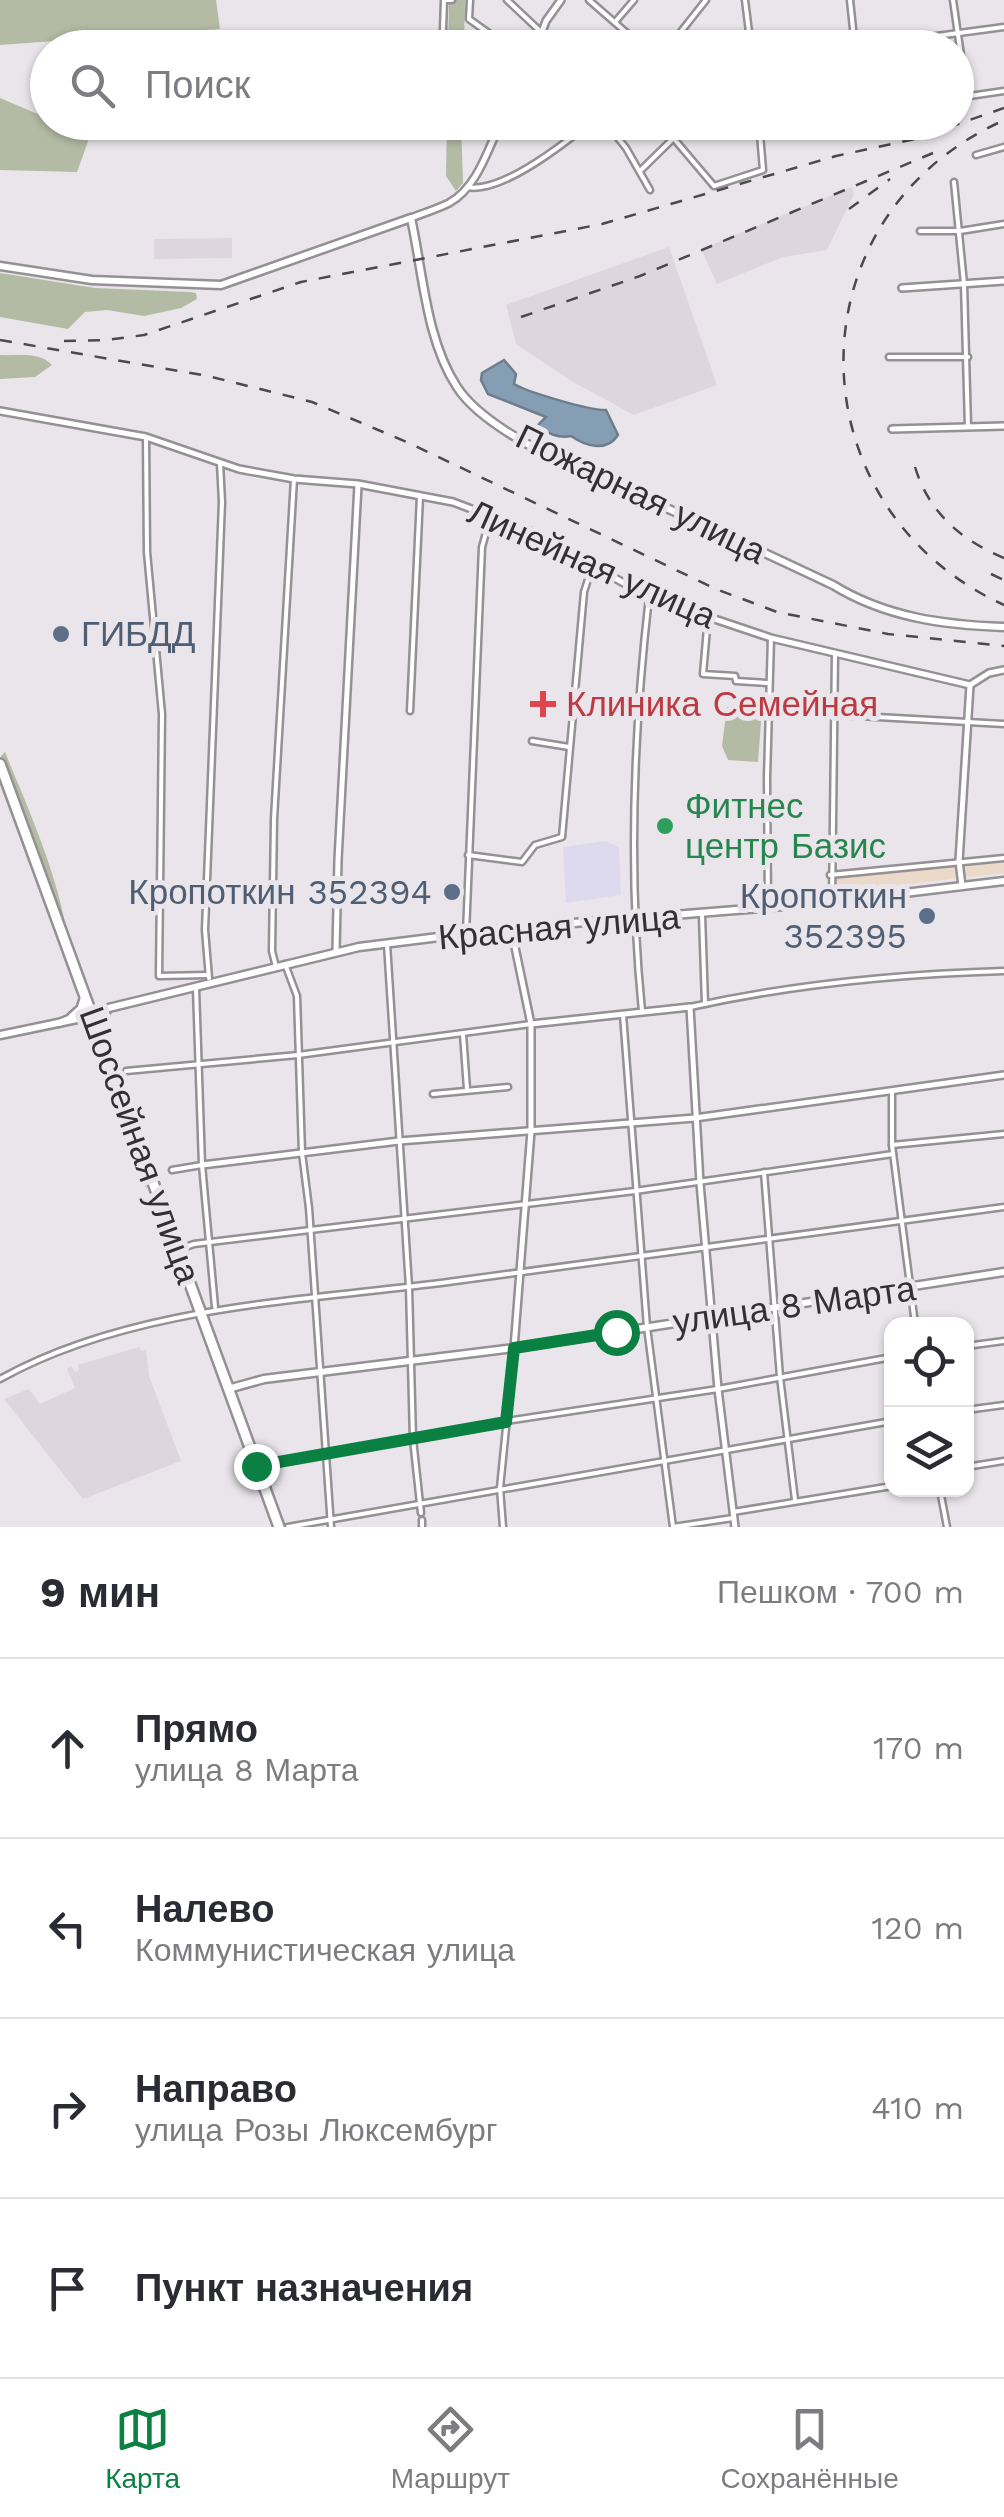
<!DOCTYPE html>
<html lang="ru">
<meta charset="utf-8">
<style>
body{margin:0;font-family:"Work Sans",sans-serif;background:#f2f2f3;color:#2b2b33}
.controls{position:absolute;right:30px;bottom:30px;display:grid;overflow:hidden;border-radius:20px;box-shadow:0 2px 8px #0004}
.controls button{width:90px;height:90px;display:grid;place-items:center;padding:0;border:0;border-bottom:2px solid #e1e1e2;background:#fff;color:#2b2b33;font:50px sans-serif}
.stop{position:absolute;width:30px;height:30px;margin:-22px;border:8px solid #0b8043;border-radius:50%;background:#fff}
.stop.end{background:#0b8043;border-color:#fff;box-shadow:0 2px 10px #0008}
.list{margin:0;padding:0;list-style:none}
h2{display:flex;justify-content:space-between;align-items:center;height:130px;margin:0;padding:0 40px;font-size:42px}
h2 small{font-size:32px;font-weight:400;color:#7c7c81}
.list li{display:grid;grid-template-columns:65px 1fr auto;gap:30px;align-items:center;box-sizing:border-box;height:180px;padding:0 40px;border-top:2px solid #e1e1e2}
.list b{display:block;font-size:38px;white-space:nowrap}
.list p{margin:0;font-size:32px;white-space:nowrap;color:#7c7c81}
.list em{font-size:32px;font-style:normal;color:#7c7c81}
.icon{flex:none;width:55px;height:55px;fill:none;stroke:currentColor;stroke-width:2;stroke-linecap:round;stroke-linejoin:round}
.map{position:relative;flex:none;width:1004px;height:1527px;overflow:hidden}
.search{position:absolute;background:#fff;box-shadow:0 2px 8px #0004;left:30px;right:30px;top:30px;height:110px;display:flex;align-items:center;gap:25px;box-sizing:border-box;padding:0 35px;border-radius:55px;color:#7c7c81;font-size:38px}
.sheet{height:850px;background:#fff}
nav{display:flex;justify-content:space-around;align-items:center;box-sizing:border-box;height:140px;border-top:2px solid #e1e1e2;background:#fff;font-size:28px;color:#7c7c81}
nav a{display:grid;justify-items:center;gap:5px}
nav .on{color:#0b8043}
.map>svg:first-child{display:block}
</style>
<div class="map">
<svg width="1004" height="1527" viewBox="0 0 1004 1527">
<rect width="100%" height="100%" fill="#e9e5ea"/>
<!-- commercial -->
<polygon fill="#ebdac9" points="1004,858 1004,873 831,893 830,875"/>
<!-- built -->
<g fill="#ded6df">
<polygon points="852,187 854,194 827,250 783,257 717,284 701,249"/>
<polygon points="232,238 232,258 154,259 154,239"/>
<polygon points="669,247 717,385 634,415 573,382 516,344 506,305"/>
<polygon points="139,1347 142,1351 146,1349 149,1376 181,1461 83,1499 4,1399 29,1389 40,1404 75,1388 67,1369 71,1366 75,1372 79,1370 78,1365"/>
</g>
<!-- education -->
<polygon fill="#dddaf0" points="606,841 619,847 621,895 566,903 563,847"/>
<!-- green -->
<g fill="#b3bba4">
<polygon points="0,0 216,0 220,29 0,45"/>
<polygon points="449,0 465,0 464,47 448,48"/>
<polygon points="0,98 47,118 48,122 59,123 90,136 77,172 0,170"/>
<polygon points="447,123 461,123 463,183 456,191 446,176"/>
<polygon points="0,273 95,288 190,292 196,293 197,299 181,308 144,316 107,310 85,312 68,329 0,317"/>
<path d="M0,355C17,356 40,351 52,365L35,377L0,379Z"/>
<polygon points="727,707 762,709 758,762 728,760 722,746"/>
<path d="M5,752C29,811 56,870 67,933L1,756Z"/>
<polygon points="80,1028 96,1041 147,1189 141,1181 101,1067"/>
</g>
<!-- water -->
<path fill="#869eb3" stroke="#6d7d8c" stroke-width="2.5" d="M504,360L516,374L514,384C527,392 591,411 606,410L618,435C607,452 587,447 571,436C558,439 548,433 537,426L546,417L488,394L481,380L482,373Z"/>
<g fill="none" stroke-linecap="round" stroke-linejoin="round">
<defs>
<g id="minor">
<polyline points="470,0 469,19 497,39"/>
<polyline points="507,0 540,31"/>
<polyline points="589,0 644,48"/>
<polyline points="745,0 751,48"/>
<polyline points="850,0 855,48"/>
<polyline points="953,0 967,97"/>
<polyline points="615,22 634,0"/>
<polyline points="443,30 444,0 452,0"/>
<polyline points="668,48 706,0"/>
<polyline points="847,48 1004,27"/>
<polyline points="956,98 1004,91"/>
<polyline points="605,122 626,148 650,190"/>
<polyline points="675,140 714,186 763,170 759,122"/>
<polyline points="976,155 1004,147"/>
<polyline points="640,171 690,122"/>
<polyline points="954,182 964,284 968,427"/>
<path d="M467,187C501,194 564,144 591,122"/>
<polyline points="920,231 960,231 1004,224"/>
<polyline points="889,357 968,357"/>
<polyline points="146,437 147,552 162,714 159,976 208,975"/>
<polyline points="708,617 703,674 735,676 736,681 767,683"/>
<polyline points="410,711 420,496"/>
<polyline points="768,711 1004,724"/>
<polyline points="532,741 569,747"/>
<polyline points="468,855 522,862 535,845 562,837 584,592 592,567"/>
<polyline points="830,875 1004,858"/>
<polyline points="832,902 835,654"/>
<polyline points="768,908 767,778 771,638"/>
<polyline points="702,915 705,1004"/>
<polyline points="466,933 482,547 491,515"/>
<polyline points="387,944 409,1287 413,1439 421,1513"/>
<polyline points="285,964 297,996 302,1153 309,1208 331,1527"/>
<polyline points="276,967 272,951 274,819 294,479"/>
<polyline points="209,978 205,930 222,502 220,463"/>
<polyline points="196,988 202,1165 215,1307"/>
<path d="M690,1007C794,984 898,974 1004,971"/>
<path d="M642,1011C628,872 633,736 649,597"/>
<polyline points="623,1015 647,1327 673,1527 733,1518"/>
<polyline points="463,1034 467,1089"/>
<polyline points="126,1071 298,1055 531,1024"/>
<polyline points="892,1091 892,1145 915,1324"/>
<polyline points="433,1094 508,1087"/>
<polyline points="892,1145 1004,1134"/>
<polyline points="172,1170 202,1165"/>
<polyline points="764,1172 780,1377 795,1500"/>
<polyline points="177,1250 194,1244 635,1191 893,1154"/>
<polyline points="966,1346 1004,1341"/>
<path d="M0,1379C131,1306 302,1301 448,1282C634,1258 819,1232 1004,1207"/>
<polyline points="966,1410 1004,1405"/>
<polyline points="261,1465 506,1421 718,1389 892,1357"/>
<polyline points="966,1467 1004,1461"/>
<polyline points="940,1490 947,1527"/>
<polyline points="733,1512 892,1486"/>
<polyline points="422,1520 422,1527"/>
<polyline points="288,1527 892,1421"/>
<polyline points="503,1527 500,1488 514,1348"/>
</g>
<g id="tertiary">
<polyline points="536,48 546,21 561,0"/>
<path d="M411,218C424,213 437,209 449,203C477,188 488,149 501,122"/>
<polyline points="902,288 1004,281"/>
<polyline points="0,411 146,437 239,469 294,479 358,484 453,502 532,532 649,597 771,638 970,685 989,673 1004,670"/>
<polyline points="892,429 1004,426"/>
<polyline points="962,886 959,861 970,685"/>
<polyline points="511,928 531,1024 531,1131 514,1348"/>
<polyline points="336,951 338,860 358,485"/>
<polyline points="531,1024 690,1007 700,1183 718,1389 735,1527"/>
<polyline points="202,1165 399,1141 695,1118 1004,1075"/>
</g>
<g id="secondary">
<path d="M0,266L92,280L221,285L411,218C423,273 426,340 457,387C491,440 615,485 673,511C727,535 780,560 833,585C885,617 943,625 1004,627"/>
<polyline points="88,1013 359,947 511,928 822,903 1004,881"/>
<polyline points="59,1023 76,1016"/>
<polyline points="0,1035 106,1013"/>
<polyline points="228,1389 264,1379 514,1348 1004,1272"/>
</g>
<g id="trunk">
<polyline points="0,764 279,1527"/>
<polyline points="72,1018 82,1009 85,999"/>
<polyline points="99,1032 104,1014"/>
</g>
</defs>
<!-- minor casing -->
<use href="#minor" stroke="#949094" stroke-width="9"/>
<!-- tertiary casing -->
<use href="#tertiary" stroke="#949094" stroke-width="10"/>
<!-- secondary casing -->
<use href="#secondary" stroke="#949094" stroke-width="11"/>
<!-- trunk casing -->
<use href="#trunk" stroke="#949094" stroke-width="14"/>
<!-- minor -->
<use href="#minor" stroke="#fff" stroke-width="4"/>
<!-- tertiary -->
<use href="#tertiary" stroke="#fff" stroke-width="5"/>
<!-- secondary -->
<use href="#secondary" stroke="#fff" stroke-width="6"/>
<!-- trunk -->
<use href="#trunk" stroke="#fff" stroke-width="9"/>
<!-- rail -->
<g stroke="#4b494b" stroke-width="2.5" stroke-dasharray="12 12" stroke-linecap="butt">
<path d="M998,123C788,222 794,509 1004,605"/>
<polyline points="849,209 890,179"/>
<polyline points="521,317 640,276 933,153"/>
<polyline points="0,340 208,376 312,402 409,443 716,589 777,612 888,634 1004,646"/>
<polyline points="64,341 107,340 144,335 301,282 602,224 836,156 915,139 1004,108"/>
<path d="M915,467C929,513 961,540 1004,558"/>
<polyline points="991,574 1004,580"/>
</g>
</g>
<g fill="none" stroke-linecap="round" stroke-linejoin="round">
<!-- route -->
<polyline stroke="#0b8043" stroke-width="12" points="256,1466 506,1422 514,1348 616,1332"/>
</g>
<!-- markers -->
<g fill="#5c6f8a" stroke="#e9e5ea" stroke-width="4">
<circle cx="61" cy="634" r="10"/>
<circle cx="452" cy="892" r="10"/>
<circle cx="927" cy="916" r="10"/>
</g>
<path fill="#e0444e" stroke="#e9e5ea" stroke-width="4" d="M538 689h10v10h10v10h-10v10h-10v-10h-10v-10h10z"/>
<circle fill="#2e9e5b" stroke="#e9e5ea" stroke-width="4" cx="665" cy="826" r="10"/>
<g text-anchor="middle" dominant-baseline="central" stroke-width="10" stroke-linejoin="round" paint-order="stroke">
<!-- street labels -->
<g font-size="35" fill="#323032" stroke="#e9e5ea">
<text transform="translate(641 494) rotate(26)">Пожарная улица</text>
<text transform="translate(592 564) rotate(24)">Линейная улица</text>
<text transform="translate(559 927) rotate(-5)">Красная улица</text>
<text transform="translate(140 1145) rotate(70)">Шоссейная улица</text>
<text transform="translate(794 1305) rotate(-8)">улица 8 Марта</text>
</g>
<!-- service labels -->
<g font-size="35" fill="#4e5e75" stroke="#e9e5ea" text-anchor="end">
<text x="81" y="634" text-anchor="start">ГИБДД</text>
<text x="432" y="892">Кропоткин 352394</text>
<text x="907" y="896">Кропоткин<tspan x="907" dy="40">352395</tspan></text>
</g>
<!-- health labels -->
<g font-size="35" fill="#be3a42" stroke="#e9e5ea" text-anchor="start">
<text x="566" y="704">Клиника Семейная</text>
</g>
<!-- leisure labels -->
<g font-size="35" fill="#27864d" stroke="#e9e5ea" text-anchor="start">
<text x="685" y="806">Фитнес<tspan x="685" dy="40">центр Базис</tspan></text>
</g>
</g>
</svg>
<div class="controls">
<button><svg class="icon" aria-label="locate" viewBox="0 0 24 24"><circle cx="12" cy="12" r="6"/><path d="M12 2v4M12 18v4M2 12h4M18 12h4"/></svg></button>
<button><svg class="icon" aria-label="layers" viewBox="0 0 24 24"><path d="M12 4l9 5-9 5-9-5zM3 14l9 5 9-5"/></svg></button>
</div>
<div class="stop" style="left:616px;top:1332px"></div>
<div class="stop end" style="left:256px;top:1466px"></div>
<div class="search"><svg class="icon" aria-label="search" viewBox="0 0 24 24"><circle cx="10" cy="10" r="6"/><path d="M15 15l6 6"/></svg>Поиск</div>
</div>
<section class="sheet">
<h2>9 мин<small>Пешком · 700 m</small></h2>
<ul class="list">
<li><svg class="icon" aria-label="ahead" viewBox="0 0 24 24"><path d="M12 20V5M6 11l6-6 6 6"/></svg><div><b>Прямо</b><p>улица 8 Марта</p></div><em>170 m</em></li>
<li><svg class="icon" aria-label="left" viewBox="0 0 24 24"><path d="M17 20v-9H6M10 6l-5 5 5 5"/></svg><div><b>Налево</b><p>Коммунистическая улица</p></div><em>120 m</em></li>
<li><svg class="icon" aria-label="right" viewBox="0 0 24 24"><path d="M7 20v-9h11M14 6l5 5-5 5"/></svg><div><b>Направо</b><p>улица Розы Люксембург</p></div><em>410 m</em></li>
<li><svg class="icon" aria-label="arrive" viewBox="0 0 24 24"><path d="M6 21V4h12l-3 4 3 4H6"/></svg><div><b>Пункт назначения</b></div></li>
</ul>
</section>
<nav>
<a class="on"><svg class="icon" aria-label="map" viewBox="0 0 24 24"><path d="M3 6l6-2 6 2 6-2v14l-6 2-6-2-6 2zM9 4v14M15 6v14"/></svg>Карта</a>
<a><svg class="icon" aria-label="directions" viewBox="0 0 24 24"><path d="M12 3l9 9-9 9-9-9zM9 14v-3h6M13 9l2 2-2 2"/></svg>Маршрут</a>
<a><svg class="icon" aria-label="saved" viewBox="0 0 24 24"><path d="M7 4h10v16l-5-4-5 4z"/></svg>Сохранённые</a>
</nav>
